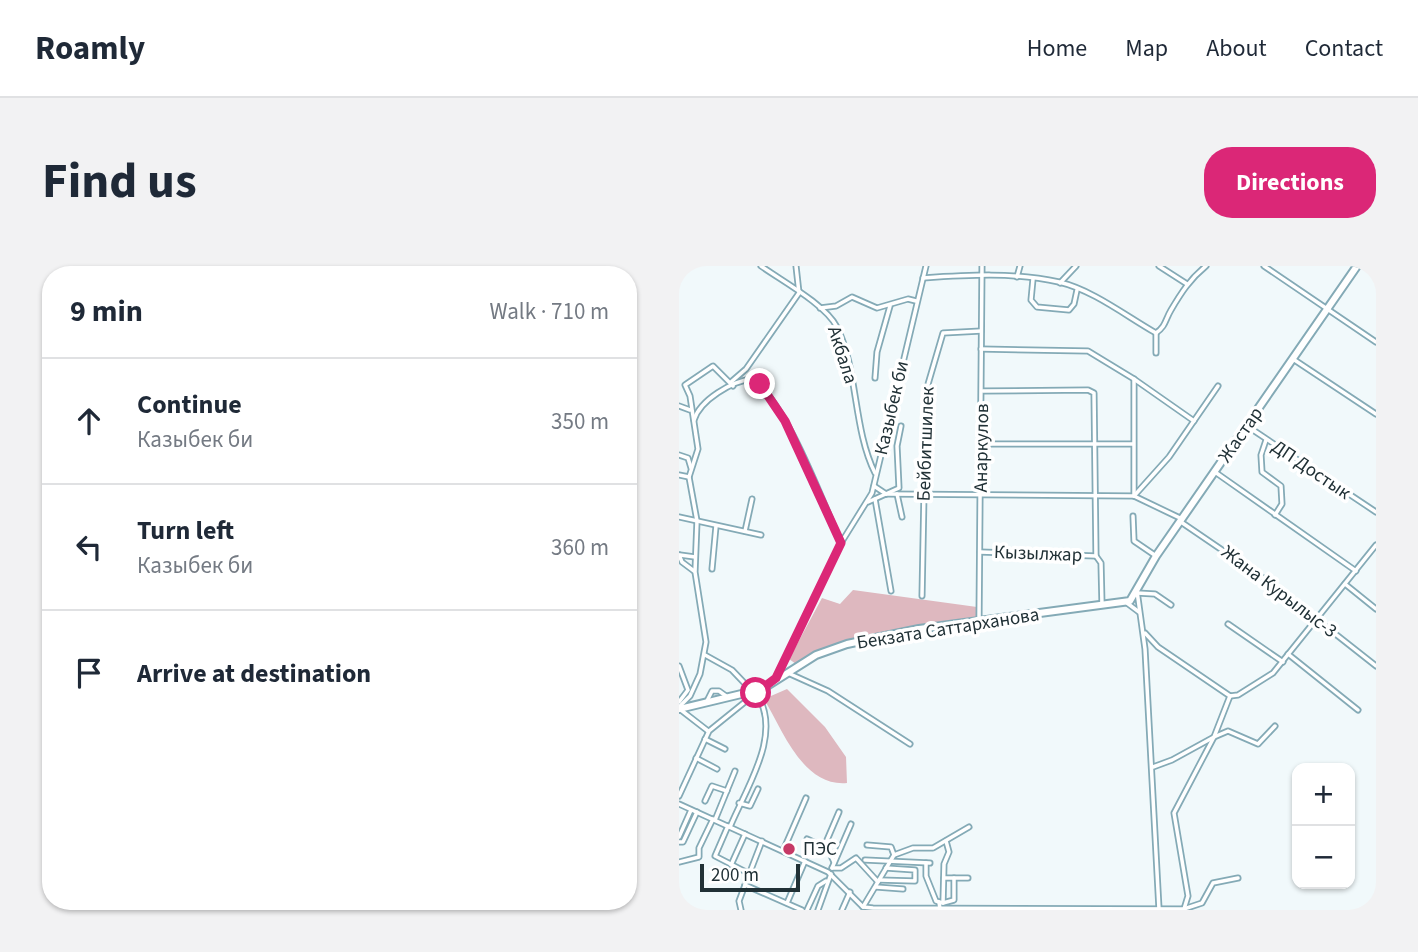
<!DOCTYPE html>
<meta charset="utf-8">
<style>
body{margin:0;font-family:"Source Sans 3",sans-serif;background:#f2f2f3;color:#1f2937}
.controls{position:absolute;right:21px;bottom:21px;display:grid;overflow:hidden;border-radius:14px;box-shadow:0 2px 5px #0004}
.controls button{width:63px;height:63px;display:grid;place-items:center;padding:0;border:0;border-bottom:2px solid #e0e1e3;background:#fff;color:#1f2937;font:35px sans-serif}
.scale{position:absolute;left:21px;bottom:18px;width:100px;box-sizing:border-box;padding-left:7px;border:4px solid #213136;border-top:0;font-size:19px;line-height:24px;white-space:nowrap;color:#213136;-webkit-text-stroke:5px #fff;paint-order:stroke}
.stop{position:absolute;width:21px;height:21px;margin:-16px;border:5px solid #db2777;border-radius:50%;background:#fff}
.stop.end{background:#db2777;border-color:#fff;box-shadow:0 2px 7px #0008}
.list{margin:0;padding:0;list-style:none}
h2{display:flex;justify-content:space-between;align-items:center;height:91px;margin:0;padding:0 28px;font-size:30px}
h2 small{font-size:23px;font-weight:400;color:#747a83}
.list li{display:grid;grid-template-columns:46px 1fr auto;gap:21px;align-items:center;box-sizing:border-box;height:126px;padding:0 28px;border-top:2px solid #e0e1e3}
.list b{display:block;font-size:26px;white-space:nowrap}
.list p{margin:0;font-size:23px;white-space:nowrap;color:#747a83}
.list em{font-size:23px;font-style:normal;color:#747a83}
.icon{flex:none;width:38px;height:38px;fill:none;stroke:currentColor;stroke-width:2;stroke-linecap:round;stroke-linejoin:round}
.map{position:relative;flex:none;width:697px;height:644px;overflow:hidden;border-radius:28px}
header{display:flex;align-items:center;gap:42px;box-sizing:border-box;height:98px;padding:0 35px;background:#fff;border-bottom:2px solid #e0e1e3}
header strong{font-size:33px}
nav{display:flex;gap:38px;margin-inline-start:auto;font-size:24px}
.intro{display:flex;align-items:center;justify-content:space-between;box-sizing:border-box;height:168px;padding:0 42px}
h1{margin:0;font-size:49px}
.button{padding:18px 32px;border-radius:28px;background:#db2777;color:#fff;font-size:24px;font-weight:700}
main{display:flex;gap:42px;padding:0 42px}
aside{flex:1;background:#fff;border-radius:28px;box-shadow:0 2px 5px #0004}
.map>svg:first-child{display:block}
</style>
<header>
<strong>Roamly</strong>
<nav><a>Home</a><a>Map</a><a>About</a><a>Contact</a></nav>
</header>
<div class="intro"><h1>Find us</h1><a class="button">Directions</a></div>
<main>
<aside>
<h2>9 min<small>Walk · 710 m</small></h2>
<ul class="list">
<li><svg class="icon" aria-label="ahead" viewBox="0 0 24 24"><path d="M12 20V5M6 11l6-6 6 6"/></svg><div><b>Continue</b><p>Казыбек би</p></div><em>350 m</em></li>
<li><svg class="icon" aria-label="left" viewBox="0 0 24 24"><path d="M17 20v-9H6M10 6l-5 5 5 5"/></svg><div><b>Turn left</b><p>Казыбек би</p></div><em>360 m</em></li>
<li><svg class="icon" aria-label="arrive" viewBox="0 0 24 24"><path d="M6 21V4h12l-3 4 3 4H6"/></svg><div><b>Arrive at destination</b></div></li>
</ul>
</aside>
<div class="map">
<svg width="697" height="644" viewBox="0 0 697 644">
<rect width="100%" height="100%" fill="#f1f9fb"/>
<!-- green -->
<g fill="#deb8bf">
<path d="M174,324L298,341L299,353C243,360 163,366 117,398L110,393L143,332L161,338Z"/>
<path d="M108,423L146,461L167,491L168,517C124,521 104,465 85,433Z"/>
</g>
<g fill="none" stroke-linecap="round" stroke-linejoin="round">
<defs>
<g id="street">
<path d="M82,0C103,15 146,38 158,61C179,103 174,163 196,207"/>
<polyline points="480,0 508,18"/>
<polyline points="585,0 697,76"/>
<polyline points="338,11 341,0"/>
<path d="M244,12C289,9 335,6 380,16C414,24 447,50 477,67"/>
<polyline points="354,13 352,34 358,41 390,44 395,38 398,24"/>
<polyline points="381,17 397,0"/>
<polyline points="141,42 157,40 173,31 198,42 229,33 237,35"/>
<path d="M477,67C487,60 486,54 492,44C502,27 511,13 527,0"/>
<polyline points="477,67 477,87"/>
<polyline points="302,83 409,85 455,113 515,155"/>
<polyline points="614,93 697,148"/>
<polyline points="196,112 198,86 211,40"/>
<polyline points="52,116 67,103 120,27 117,0"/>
<polyline points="304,125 409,124 415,127 417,290 422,297 423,339"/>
<polyline points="0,140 11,144"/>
<path d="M15,154C21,134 53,115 73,113C107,135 144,237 162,277"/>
<polyline points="568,160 697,246"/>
<polyline points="587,174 582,189 583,206 602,220 603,238 596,249"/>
<polyline points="303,178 454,178"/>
<polyline points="0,189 9,192 12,202"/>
<polyline points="536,206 677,305"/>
<polyline points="0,209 10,211"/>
<polyline points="195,220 207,228"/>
<polyline points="207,228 455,230 503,253"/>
<polyline points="218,228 223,251"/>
<polyline points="455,230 490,191 539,120"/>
<polyline points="455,230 455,113"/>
<polyline points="196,233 212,325"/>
<polyline points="189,236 220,222 218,180 222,160"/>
<polyline points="454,250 455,275 477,290"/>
<polyline points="0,251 82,269"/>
<polyline points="502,256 593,318 697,400"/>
<polyline points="66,265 73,233"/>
<polyline points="301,286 417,290"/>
<polyline points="0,289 3,296 15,305"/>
<polyline points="1,289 16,291"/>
<polyline points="33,303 37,260"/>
<polyline points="666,318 697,343"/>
<polyline points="458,325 466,383 480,643"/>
<polyline points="458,327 476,328 492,339"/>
<polyline points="243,330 247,125 264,67 302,65"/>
<polyline points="448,337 460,346"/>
<polyline points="300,354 303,0"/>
<polyline points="549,358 604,396"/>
<polyline points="466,367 479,381 551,430"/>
<polyline points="609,388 679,444"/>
<polyline points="26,389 53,404 73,425"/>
<polyline points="0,400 9,424 0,436"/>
<polyline points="109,407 149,425 231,478"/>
<polyline points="97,412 162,277 193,227 247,0"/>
<polyline points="551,430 559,429 594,407 697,279"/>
<polyline points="28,435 33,425 40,425 47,430"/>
<polyline points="0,441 11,430 21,408 27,376 16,306 18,255 10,211 19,183 11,130 6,119 34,100 54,120"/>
<polyline points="2,444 29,465"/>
<polyline points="26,473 46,483"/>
<polyline points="17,492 38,503"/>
<polyline points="474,501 493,494 535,471 551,430"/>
<path d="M0,530L30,465L77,427C105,467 67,522 51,561"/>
<polyline points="26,535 33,520 48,525"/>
<polyline points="60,537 71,540 79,523"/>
<polyline points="0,538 149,606 184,641 194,642 505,643 523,637 534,617 559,612"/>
<polyline points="36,554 56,505"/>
<polyline points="49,560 36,590 69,607"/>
<polyline points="0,571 12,544"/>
<polyline points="128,573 149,583 155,596"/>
<polyline points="83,575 66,619 123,644"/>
<polyline points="0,576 4,576 18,546"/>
<polyline points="145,581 160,546"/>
<polyline points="104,585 127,532"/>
<polyline points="215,589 234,582 254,582 290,561"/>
<polyline points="186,594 251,597"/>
<polyline points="0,596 20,591 20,582 34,553"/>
<polyline points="247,597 247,610 257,635 260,636"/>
<polyline points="52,599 66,568"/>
<polyline points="153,602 162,602 177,592 199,616"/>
<polyline points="153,602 172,558"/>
<polyline points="265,612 289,612"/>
<polyline points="200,614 236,615 236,604 207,602"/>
<polyline points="197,621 224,623"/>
<polyline points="108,637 126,595"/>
<polyline points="264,637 275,634 275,612"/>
<polyline points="184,641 215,589 212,581 188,579"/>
<polyline points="261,643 260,636 264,637 265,598 270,586 267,575"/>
<polyline points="505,643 509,630 495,547 535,471 549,465 579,478 596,460"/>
<polyline points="62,644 60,635 66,619"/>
<polyline points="128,644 139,620 147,615"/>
<polyline points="139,644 152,608"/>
<polyline points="163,644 171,626"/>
</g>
<g id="secondary">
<polyline points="77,427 137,389 168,378 240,363 451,335 477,290 678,0"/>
<polyline points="0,443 79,424"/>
</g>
</defs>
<!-- street casing -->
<use href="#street" stroke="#84aab6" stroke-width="7"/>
<!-- secondary casing -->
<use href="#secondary" stroke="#84aab6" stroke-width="10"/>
<!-- street -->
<use href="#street" stroke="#fff" stroke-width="3.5"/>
<!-- secondary -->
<use href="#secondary" stroke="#fff" stroke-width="6"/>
</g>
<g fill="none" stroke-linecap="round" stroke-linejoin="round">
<!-- route -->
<polyline stroke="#db2777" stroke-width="9" points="77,427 97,412 162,277 106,155 81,118"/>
</g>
<!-- markers -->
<circle fill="#c63966" stroke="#fff" stroke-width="2.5" cx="110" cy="583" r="7"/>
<g text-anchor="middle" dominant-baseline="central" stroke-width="7" stroke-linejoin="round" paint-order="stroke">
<!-- street labels -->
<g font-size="19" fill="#213136" stroke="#fff">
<text transform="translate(163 89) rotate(72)">Акбала</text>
<text transform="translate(213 142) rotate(-77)">Казыбек би</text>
<text transform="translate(562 169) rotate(-55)">Жастар</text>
<text transform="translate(247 178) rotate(-88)">Бейбитшилек</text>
<text transform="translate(303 182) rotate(-89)">Анаркулов</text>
<text transform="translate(632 204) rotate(34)">ДП Достык</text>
<text transform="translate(359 288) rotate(2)">Кызылжар</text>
<text transform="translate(600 326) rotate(37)">Жана Курылыс-3</text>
<text transform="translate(269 363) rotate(-9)">Бекзата Саттарханова</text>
</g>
<!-- poi labels -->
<g font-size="19" fill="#213136" stroke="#fff" text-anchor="start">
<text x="124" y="583">ПЭС</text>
</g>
</g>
</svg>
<div class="controls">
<button>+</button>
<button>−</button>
</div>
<div class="scale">200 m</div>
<div class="stop" style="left:77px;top:427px"></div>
<div class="stop end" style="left:81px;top:118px"></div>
</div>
</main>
